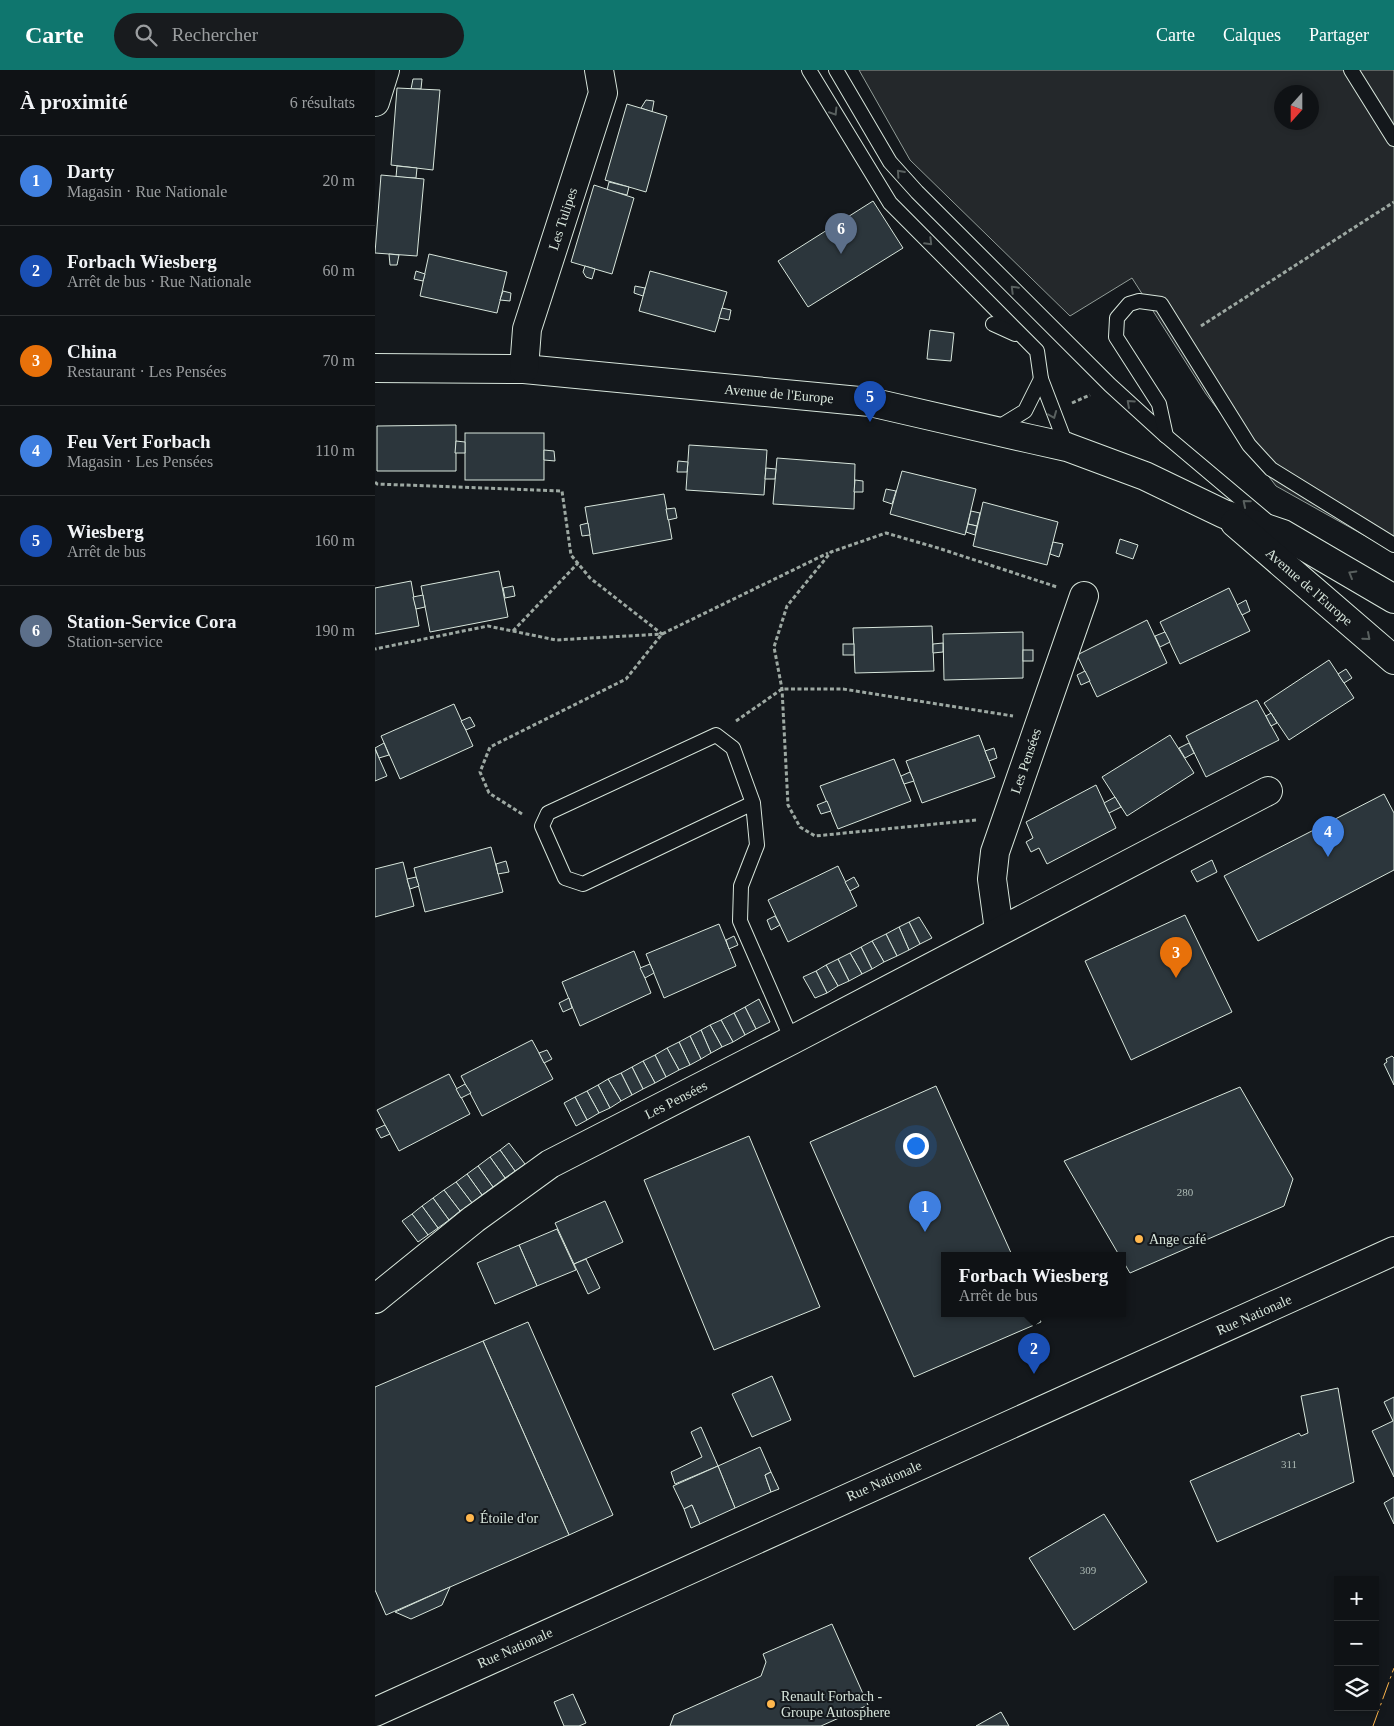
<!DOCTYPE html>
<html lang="fr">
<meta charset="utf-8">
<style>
body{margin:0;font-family:Georgia,serif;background:#181b1e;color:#f1f3f6}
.controls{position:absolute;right:15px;bottom:15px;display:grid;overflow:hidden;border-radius:0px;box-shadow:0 2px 8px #0003}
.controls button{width:45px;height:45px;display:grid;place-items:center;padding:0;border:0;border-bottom:1px solid #2f3234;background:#0f1215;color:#f1f3f6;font:25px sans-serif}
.compass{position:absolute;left:899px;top:15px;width:45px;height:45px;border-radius:50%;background:#0f1215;box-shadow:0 2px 8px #0003;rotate:201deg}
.you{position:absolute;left:540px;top:1075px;width:18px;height:18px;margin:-12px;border:4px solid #fff;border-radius:50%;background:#1a73e8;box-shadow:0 0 0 8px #1a73e833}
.badge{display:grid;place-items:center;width:32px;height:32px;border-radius:50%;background:#0f766e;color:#fff;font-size:16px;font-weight:700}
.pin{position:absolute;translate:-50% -41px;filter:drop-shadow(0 1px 2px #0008)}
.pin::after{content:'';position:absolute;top:26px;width:18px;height:15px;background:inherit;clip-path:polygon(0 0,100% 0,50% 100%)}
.popup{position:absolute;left:566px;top:1182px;width:185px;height:65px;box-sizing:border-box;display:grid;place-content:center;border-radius:0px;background:#0f1215;filter:drop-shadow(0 1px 4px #0005);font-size:16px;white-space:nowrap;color:#9b9ea0}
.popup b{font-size:19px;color:#f1f3f6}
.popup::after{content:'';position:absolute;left:50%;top:100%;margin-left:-10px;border:10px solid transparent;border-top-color:#0f1215}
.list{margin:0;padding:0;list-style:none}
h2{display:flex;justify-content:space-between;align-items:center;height:65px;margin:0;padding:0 20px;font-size:21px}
h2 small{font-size:16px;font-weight:400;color:#9b9ea0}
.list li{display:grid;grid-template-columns:32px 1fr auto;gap:15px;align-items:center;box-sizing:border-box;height:90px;padding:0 20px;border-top:1px solid #2f3234}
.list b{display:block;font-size:19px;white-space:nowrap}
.list p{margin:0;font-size:16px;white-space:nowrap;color:#9b9ea0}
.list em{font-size:16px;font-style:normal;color:#9b9ea0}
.icon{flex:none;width:28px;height:28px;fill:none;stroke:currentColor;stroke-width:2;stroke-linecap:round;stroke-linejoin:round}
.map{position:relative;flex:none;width:1019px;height:1656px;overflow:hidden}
header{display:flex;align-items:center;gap:30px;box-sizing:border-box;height:70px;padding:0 25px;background:#0f766e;color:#fff}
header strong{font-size:24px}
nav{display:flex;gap:28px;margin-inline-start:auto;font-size:18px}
.search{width:350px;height:45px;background:#181b1e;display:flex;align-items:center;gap:12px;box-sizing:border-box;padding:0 18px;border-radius:28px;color:#9b9ea0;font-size:19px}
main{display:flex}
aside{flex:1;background:#0f1215}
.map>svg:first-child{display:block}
</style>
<header>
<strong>Carte</strong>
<div class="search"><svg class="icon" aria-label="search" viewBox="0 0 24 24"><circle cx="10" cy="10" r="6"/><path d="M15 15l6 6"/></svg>Rechercher</div>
<nav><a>Carte</a><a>Calques</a><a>Partager</a></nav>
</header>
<main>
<aside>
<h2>À proximité<small>6 résultats</small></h2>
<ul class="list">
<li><span class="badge" style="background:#3f7fe0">1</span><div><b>Darty</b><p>Magasin · Rue Nationale</p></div><em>20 m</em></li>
<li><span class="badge" style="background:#1a4fb4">2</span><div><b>Forbach Wiesberg</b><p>Arrêt de bus · Rue Nationale</p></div><em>60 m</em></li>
<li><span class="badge" style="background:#e8710a">3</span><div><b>China</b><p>Restaurant · Les Pensées</p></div><em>70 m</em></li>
<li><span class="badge" style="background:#3f7fe0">4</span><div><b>Feu Vert Forbach</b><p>Magasin · Les Pensées</p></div><em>110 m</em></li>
<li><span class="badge" style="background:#1a4fb4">5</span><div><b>Wiesberg</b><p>Arrêt de bus</p></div><em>160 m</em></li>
<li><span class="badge" style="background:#5c6f8a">6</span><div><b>Station-Service Cora</b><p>Station-service</p></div><em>190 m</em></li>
</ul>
</aside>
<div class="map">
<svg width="1019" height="1656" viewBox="0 0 1019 1656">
<rect width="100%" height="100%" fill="#14181c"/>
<!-- parking -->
<path fill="#24282b" stroke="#939e99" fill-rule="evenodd" d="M484,0H1019V482L901,416L831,324L757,208L695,246L535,90ZM906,22H936V52H906Z"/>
<!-- building -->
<g fill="#2c363c" stroke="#d8e6dc">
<polygon points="38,9 47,9 46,19 36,19"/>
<polygon points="22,18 65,20 58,100 16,95"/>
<polygon points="271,30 279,31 277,42 266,38"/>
<polygon points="252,34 292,46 271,122 230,110"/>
<polygon points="22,96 42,98 41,108 21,107"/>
<polygon points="6,105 49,109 42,186 0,183"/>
<polygon points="234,112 254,117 252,125 232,120"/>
<polygon points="219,115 259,128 237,204 196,192"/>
<polygon points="498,131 528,178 433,237 403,191"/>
<polygon points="14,184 24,185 22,195 15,195"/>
<polygon points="54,184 132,202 122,243 45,226"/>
<polygon points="210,196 220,199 217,209 211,207 208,202"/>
<polygon points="41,201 50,204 48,211 39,209"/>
<polygon points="275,201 352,222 340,262 264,241"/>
<polygon points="260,216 270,218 268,226 259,223"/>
<polygon points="128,221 136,223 135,231 125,230"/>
<polygon points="347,238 356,240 354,250 344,248"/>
<polygon points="555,260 579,263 576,291 552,289"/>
<polygon points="81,355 81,401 2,401 2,356"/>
<rect x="90" y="363" width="79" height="47"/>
<polygon points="81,371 90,372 90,383 80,383"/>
<polygon points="314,375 392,380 389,425 311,420"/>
<polygon points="169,380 179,381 180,391 169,390"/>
<polygon points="402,388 480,394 479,439 398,434"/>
<polygon points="303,391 313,392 312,402 302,402"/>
<polygon points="391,398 401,399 400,409 390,409"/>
<polygon points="527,401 601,419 590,465 515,444"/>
<polygon points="480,410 488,411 488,422 479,422"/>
<polygon points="511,419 521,421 517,434 508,431"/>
<polygon points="289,424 297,469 218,484 210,437"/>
<polygon points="608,432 683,452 672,495 598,476"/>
<polygon points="300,438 302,448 293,450 291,439"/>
<polygon points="596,441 605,443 602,456 593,454"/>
<polygon points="213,453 215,465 207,466 205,455"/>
<polygon points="593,454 602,456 600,465 591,462"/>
<polygon points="745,469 763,475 758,489 741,483"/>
<polygon points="678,472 688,474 684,487 675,484"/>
<polygon points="124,501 133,547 55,562 46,516"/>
<polygon points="36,511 44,556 0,564 0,518"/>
<polygon points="138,516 140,526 130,528 128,518"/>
<polygon points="854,518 875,561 805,594 785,552"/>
<polygon points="48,525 50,537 41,539 38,527"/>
<polygon points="871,530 875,541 867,545 862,535"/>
<polygon points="772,550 792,593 722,627 702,585"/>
<polygon points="557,556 559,601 480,603 478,558"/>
<polygon points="648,562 648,608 569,610 568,564"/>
<polygon points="790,562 795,572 785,577 780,566"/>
<polygon points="568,573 568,582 558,583 558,574"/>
<rect x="468" y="574" width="11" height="11"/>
<rect x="648" y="580" width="10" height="11"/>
<polygon points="954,590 979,628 914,670 889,633"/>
<polygon points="971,599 977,608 969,613 963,604"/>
<polygon points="710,601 715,611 706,615 702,605"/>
<polygon points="882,630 904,670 831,707 811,666"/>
<polygon points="79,634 98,676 25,709 6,666"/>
<polygon points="896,643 902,653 896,656 891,646"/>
<polygon points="95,647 100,656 91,660 86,651"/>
<polygon points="604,665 620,707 547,733 531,691"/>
<polygon points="795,665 819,703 752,746 727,707"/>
<polygon points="9,673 14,685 4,688 0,678"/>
<polygon points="814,673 819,683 810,688 804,678"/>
<polygon points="619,678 622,688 614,691 610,681"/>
<polygon points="0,679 12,706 0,711"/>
<polygon points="519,689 536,731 463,759 445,716"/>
<polygon points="535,702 539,711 529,714 526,706"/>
<polygon points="721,715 741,758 672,794 664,778 656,782 651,772 658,768 651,752"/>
<polygon points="1009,724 1019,743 1019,800 883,871 849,806"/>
<polygon points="740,727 746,737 734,743 729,733"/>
<polygon points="452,731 456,741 446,744 442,735"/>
<polygon points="116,777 128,822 50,842 39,798"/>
<polygon points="837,790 842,802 822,812 816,801"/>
<polygon points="131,791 134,802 123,804 121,794"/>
<polygon points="28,792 39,836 0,847 0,799"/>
<polygon points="463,796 482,836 413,872 393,830"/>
<polygon points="41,807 44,816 35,819 32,809"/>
<polygon points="479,807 484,816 475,821 470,812"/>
<polygon points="810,845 857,942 756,990 710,891"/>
<polygon points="400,846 405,855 396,860 392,850"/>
<polygon points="544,847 557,868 545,874 534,852"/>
<polygon points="534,852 545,874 534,880 524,857"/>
<polygon points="344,854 361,896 289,928 271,884"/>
<polygon points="524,857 534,880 522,886 511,864"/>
<polygon points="511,864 522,886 509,892 497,871"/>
<polygon points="359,866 363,875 354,879 351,870"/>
<polygon points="497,871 509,892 497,899 486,877"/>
<polygon points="486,877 497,899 487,904 475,883"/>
<polygon points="259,881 276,923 205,956 187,912"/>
<polygon points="475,883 487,904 474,911 463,889"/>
<polygon points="463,889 474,911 463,916 451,895"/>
<polygon points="275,894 279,903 270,908 265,898"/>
<polygon points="451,895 463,916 452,923 441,901"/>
<polygon points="441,901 452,923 440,928 428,907"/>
<polygon points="194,928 197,938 188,942 184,933"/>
<polygon points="384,929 395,952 381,959 370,937"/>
<polygon points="370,937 381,959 370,965 359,943"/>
<polygon points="359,943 370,965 358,972 346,950"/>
<polygon points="346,950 358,972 347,977 335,955"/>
<polygon points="335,955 347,977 336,983 326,960"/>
<polygon points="326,960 336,983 326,989 315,966"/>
<polygon points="315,966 326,989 315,995 304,972"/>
<polygon points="157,970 178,1009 107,1046 86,1006"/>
<polygon points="304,972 315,995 304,1000 292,978"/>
<polygon points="292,978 304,1000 291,1007 280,985"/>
<polygon points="172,980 177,989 169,993 164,983"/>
<polygon points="280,985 291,1007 280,1013 268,991"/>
<polygon points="1017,986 1019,988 1019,1015 1009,994 1012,992 1011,989"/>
<polygon points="268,991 280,1013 268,1019 257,997"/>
<polygon points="257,997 268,1019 257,1025 246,1003"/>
<polygon points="246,1003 257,1025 246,1031 233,1009"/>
<polygon points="74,1004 95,1044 24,1081 2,1040"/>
<polygon points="233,1009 246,1031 235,1038 223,1015"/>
<polygon points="90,1014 96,1023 86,1028 81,1019"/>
<polygon points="223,1015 235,1038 224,1043 212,1021"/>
<polygon points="561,1016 637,1185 570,1185 570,1243 662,1243 666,1252 539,1307 435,1072"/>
<polygon points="865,1017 918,1109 909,1136 755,1203 748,1191 748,1185 744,1185 689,1091"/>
<polygon points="212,1021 224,1043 212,1050 200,1027"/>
<polygon points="200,1027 212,1050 201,1056 189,1033"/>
<polygon points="10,1055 15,1064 6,1068 1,1059"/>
<polygon points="374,1066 445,1237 339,1280 269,1110"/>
<polygon points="134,1073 150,1094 140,1101 125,1080"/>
<polygon points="125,1080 140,1101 130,1108 115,1087"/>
<polygon points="115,1087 130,1108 118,1117 103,1096"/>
<polygon points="103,1096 118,1117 107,1125 92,1104"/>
<polygon points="92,1104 107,1125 97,1133 81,1112"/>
<polygon points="81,1112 97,1133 85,1141 69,1120"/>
<polygon points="69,1120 85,1141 74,1150 58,1128"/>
<polygon points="58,1128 74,1150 63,1158 47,1136"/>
<polygon points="230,1131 248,1172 199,1194 180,1153"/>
<polygon points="47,1136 63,1158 53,1165 37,1144"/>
<polygon points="37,1144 53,1165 43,1172 27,1151"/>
<polygon points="182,1159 201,1200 162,1216 144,1175"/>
<polygon points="144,1175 162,1216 120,1234 102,1193"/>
<polygon points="211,1189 225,1218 213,1224 199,1194"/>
<polygon points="153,1252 238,1445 194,1465 108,1271"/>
<polygon points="108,1271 194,1465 11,1545 0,1520 0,1317"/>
<polygon points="397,1306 416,1350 377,1367 357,1324"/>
<polygon points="963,1318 979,1412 842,1472 815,1411 924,1363 926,1366 933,1363 926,1326"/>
<polygon points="1019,1327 1019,1407 997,1361 1018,1351 1009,1332"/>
<polygon points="326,1357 343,1396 300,1414 296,1402 327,1387 316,1362"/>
<polygon points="385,1377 396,1402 390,1405 396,1422 360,1438 343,1396"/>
<polygon points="343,1396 360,1438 325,1454 317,1435 309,1439 298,1416"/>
<polygon points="396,1402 404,1419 396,1422 390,1405"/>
<polygon points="1019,1427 1019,1454 1009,1433"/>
<polygon points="317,1435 325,1454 316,1458 309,1439"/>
<polygon points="729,1444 772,1512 699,1560 654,1488"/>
<polygon points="75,1517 67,1535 36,1549 20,1542"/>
<polygon points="457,1554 493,1635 446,1656 295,1656 299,1645 386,1606 391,1592 388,1584"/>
<polygon points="198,1624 211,1653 204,1656 189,1656 179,1632"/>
<polygon points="626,1642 634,1656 601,1656"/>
</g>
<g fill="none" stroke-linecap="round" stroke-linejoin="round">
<defs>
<g id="lane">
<polyline points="434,0 515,133 662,281 666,309 692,377"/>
<polyline points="461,0 515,92 542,122 735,315 791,366 892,451"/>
<polyline points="976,0 1019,69"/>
<polyline points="618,254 640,264"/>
<polyline points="619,360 650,341 666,309"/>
<polyline points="791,366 784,334 741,267 742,248 754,234 764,231 786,234 874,375 896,399 1019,475"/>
<polyline points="378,733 208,814 190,808 167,756 173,743 341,665 358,678 378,733 382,775 366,816 365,851 417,970"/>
</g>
<g id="street">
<polyline points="0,32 10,0"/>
<polyline points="0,298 149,299 495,332 656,369 692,377 770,406 849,444 908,464 1019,529"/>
<polyline points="149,299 152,259 228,23 224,0"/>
<polyline points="860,453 1019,590"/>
<polyline points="624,860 617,809 620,782 709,526"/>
<polyline points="0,1229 99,1149 175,1094 417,970 893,721"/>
</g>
<polyline id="primary" points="0,1642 1019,1181"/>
</defs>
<!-- lane casing -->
<use href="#lane" stroke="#d8e6dc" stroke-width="16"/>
<!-- street casing -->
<use href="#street" stroke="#d8e6dc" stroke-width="30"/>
<!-- primary casing -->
<use href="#primary" stroke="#d8e6dc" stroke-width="30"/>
<!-- path -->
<g stroke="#9da8a2" stroke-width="3" stroke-dasharray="4 2.5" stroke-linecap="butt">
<polyline points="826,256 1019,132"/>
<polyline points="697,333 715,325"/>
<polyline points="0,412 2,414 187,421 196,485 215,508 287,564 181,570 113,556 0,579"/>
<polyline points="138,561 203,493"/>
<polyline points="361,651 407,619 468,619 638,646"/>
<polyline points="147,744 114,723 105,702 115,677 251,609 287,564 453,483"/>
<polyline points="601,750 440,766 425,757 413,735 407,619 399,577 412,536 456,482 511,463 563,478 682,517"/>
</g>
<!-- lane -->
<use href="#lane" stroke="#14181c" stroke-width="14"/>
<!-- street -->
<use href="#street" stroke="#14181c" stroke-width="28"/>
<!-- primary -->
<use href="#primary" stroke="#14181c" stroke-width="28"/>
<!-- power -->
<polyline stroke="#ffb74d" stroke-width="1" stroke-dasharray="18 4 2.5 4" stroke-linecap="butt" points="998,1656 1019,1598"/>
</g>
<!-- one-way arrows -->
<defs><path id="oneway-chevron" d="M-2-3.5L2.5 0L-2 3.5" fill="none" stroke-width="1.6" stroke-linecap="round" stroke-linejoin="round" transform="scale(1.25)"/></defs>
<g stroke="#59605f">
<use href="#oneway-chevron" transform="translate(459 42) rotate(58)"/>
<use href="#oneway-chevron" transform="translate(525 103) rotate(-132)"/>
<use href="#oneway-chevron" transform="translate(554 172) rotate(45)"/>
<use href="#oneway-chevron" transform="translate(639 219) rotate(-135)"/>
<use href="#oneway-chevron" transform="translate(755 333) rotate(-138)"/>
<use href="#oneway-chevron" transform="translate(678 345) rotate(68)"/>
<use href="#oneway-chevron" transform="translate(871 433) rotate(-140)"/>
<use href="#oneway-chevron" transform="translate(977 504) rotate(-150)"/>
<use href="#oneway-chevron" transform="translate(992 567) rotate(41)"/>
</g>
<!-- markers -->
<g fill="#ffb74d" stroke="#14181c" stroke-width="2">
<circle cx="764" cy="1169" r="5"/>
<circle cx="95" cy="1448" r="5"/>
<circle cx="396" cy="1634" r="5"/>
</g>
<g text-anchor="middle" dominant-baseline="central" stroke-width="4" stroke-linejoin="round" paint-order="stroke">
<!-- number labels -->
<g font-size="11" fill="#adbab4">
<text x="810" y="1122">280</text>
<text x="914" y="1394">311</text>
<text x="713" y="1500">309</text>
</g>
<!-- street labels -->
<g font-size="14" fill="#d8e6dc" stroke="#14181c">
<text transform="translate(188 149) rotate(-72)">Les Tulipes</text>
<text transform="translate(404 324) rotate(5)">Avenue de l'Europe</text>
<text transform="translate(934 517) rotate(41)">Avenue de l'Europe</text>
<text transform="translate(651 691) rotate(-71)">Les Pensées</text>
<text transform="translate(301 1030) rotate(-27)">Les Pensées</text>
<text transform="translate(879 1245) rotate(-24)">Rue Nationale</text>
<text transform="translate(509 1411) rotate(-24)">Rue Nationale</text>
<text transform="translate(140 1578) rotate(-24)">Rue Nationale</text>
</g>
<!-- poi labels -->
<g font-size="14" fill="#d8e6dc" stroke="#14181c" text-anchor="start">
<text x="774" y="1169">Ange café</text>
<text x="105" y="1448">Étoile d'or</text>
<text x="406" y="1626">Renault Forbach -<tspan x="406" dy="16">Groupe Autosphere</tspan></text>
</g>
</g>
</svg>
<div class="controls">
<button>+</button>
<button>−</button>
<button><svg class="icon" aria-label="layers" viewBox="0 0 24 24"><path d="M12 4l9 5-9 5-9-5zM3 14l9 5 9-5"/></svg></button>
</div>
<svg class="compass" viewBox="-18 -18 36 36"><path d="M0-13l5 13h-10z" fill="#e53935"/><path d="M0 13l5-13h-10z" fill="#9b9ea0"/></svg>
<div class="you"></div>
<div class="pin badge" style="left:550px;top:1162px;background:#3f7fe0">1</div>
<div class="pin badge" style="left:659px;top:1304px;background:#1a4fb4">2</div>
<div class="popup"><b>Forbach Wiesberg</b>Arrêt de bus</div>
<div class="pin badge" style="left:801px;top:908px;background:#e8710a">3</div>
<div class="pin badge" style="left:953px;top:787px;background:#3f7fe0">4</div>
<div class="pin badge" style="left:495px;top:352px;background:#1a4fb4">5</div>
<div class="pin badge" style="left:466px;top:184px;background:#5c6f8a">6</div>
</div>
</main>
